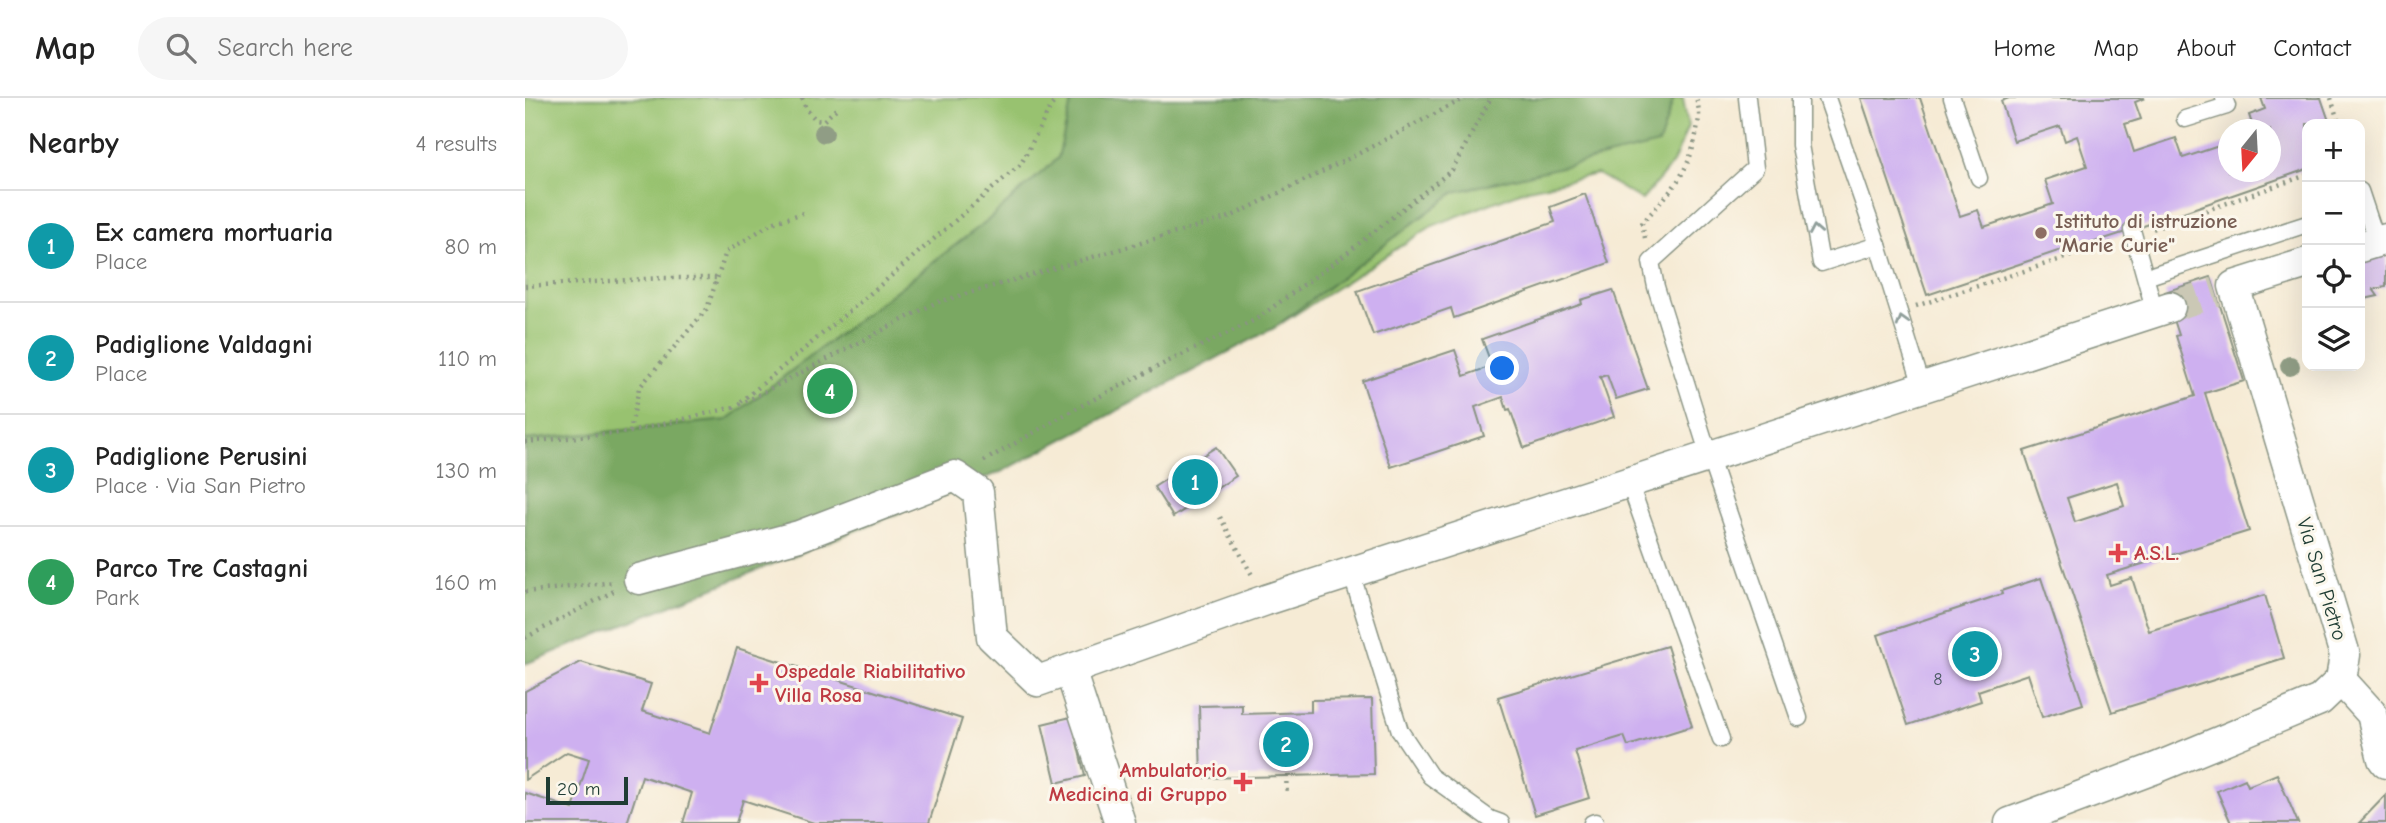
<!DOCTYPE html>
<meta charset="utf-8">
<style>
body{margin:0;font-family:"Comic Neue",sans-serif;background:#f6f6f6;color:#222}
.controls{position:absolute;right:21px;top:21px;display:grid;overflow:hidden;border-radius:14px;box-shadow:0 7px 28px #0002}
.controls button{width:63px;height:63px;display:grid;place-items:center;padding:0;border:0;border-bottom:2px solid #e0e0e0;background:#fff;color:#222;font:35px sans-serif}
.compass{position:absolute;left:1693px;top:21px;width:63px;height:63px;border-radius:50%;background:#fff;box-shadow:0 7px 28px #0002;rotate:198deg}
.scale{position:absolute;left:21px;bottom:18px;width:82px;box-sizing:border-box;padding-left:7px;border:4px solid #1f3d34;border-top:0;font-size:19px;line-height:24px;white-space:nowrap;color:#1f3d34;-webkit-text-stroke:5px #fbf7ec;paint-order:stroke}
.you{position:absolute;left:978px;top:271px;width:24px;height:24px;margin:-18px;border:5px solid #fff;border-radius:50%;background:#1a73e8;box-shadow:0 0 0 10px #1a73e833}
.badge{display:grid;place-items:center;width:46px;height:46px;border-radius:50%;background:#c8321e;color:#fff;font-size:23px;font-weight:700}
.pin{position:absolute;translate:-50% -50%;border:4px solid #fff;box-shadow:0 2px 7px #0006}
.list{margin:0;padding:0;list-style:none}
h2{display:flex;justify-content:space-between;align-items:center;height:91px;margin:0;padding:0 28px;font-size:30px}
h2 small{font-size:23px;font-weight:400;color:#767676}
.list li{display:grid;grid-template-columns:46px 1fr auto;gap:21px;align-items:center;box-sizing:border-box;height:112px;padding:0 28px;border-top:2px solid #e0e0e0}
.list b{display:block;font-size:26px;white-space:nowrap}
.list p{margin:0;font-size:23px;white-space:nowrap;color:#767676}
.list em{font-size:23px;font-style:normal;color:#767676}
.icon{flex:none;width:38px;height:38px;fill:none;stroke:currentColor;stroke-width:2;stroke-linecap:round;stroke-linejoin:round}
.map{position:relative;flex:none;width:1861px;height:725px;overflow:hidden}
header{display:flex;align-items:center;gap:42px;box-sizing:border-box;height:98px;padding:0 35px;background:#fff;border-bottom:2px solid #e0e0e0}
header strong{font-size:33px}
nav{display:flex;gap:38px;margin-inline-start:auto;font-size:24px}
.search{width:490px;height:63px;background:#f6f6f6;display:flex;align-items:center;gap:18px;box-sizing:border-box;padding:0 24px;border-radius:38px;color:#767676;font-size:26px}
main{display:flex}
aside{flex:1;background:#fff}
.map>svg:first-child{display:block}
</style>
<header>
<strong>Map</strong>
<div class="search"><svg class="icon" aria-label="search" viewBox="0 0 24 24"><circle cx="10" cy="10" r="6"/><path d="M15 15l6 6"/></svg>Search here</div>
<nav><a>Home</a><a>Map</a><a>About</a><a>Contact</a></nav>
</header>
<main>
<aside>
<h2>Nearby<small>4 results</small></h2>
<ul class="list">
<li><span class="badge" style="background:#0f9aa8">1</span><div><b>Ex camera mortuaria</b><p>Place</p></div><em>80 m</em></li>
<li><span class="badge" style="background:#0f9aa8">2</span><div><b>Padiglione Valdagni</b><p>Place</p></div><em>110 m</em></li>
<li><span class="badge" style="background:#0f9aa8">3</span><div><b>Padiglione Perusini</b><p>Place · Via San Pietro</p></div><em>130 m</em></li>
<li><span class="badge" style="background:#2e9e5b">4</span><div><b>Parco Tre Castagni</b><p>Park</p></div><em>160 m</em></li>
</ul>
</aside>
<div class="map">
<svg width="1861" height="725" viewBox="0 0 1861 725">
<rect width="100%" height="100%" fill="#fbf7ec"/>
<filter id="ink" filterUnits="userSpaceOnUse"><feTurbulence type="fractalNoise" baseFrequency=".0143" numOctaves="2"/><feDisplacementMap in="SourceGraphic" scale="14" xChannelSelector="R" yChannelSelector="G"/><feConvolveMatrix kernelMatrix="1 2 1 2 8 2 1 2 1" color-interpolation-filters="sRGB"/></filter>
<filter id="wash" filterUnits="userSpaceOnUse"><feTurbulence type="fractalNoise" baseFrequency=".00686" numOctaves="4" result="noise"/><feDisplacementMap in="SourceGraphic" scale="28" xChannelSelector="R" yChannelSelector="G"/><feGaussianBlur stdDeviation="1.57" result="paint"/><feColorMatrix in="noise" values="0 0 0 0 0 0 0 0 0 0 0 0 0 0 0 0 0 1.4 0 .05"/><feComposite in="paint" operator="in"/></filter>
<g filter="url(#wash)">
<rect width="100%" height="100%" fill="#f6ebd5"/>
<!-- green -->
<polygon fill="#98c26f" stroke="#5c8052" stroke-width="2" points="0,0 1158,0 1163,29 1148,65 1117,102 1072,76 1003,91 907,128 749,230 0,562"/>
<!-- forest -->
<polygon fill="#7aa862" stroke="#4c724b" stroke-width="2" points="549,0 1149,0 1134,46 930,94 749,230 478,373 0,566 0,342 202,322 463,122 533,60 547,1"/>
<g id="blocks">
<!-- building -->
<g fill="#ceb0f0" fill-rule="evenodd">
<polygon points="1336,0 1395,0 1435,118 1453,112 1459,129 1528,106 1520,82 1562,68 1552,38 1540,43 1535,28 1489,43 1476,3 1484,0 1620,0 1610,4 1616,21 1600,26 1609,54 1651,40 1658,60 1703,45 1703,74 1745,74 1745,32 1729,32 1724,17 1740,11 1736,0 1796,0 1805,26 1782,26 1782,71 1607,132 1545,152 1545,149 1402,197"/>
<polygon points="1060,96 1084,165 929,220 926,210 848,237 832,193 1030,124 1025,109"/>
<polygon points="1861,153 1861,189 1848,191 1853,198 1835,202 1835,160"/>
<path d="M1686,179L1719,283L1680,295L1724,433L1582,477L1585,487L1607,480L1624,533L1740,497L1759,560L1587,614L1499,353L1670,298L1651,238L1654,237L1640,194ZM1592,384L1599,408L1550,424L1542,400Z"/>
<polygon points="1088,192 1123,291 1091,301 1082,277 1075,279 1089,319 999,350 985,311 982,312 978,299 950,309 959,338 866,369 837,283 930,252 939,278 967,268 957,241 1057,206 1056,202"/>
<polygon points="691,349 711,378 648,419 629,389"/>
<polygon points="1516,480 1558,606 1517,619 1503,576 1453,593 1456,603 1383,627 1353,537 1477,496 1476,493"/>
<polygon points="1142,548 1167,628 1103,648 1099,638 1050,653 1064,700 1010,717 973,599"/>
<polygon points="212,550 437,621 404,725 289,725 218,702 211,725 158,725 167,695 117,678 102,725 0,725 0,695 48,711 64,661 42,654 0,682 0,593 56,564 126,586 117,613 185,635"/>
<polygon points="847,601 849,676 676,680 674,608 717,607 717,616 786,614 786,602"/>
<polygon points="546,619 560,678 531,685 517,626"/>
<polygon points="1752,676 1773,725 1706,725 1692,693 1720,681 1723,688"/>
<polygon points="1861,697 1861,725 1834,725"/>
</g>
</g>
</g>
<g filter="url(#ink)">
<use href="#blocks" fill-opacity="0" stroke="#8a9484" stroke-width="2"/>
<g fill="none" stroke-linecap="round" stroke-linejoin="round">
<!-- street-tunnel -->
<polyline stroke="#cbc8b5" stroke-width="30" stroke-dasharray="30 15" stroke-linecap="butt" points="1645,209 1691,194"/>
<defs>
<g id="lane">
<polyline points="1222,0 1230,70 1126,164 1131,189 1184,358 1274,620"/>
<polyline points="1275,0 1275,47 1296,165 1353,147"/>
<polyline points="1302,0 1353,147 1397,288"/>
<polyline points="1427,0 1454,80"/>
<polyline points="1660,21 1702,8 1699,0"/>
<polyline points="1835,93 1852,144"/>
<polyline points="1607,132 1630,214"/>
<polyline points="1621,179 1782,126"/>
<polyline points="1104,384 1196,641"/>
<polyline points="826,474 875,633 905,678 965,721 976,725"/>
<polyline points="1067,725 1070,724"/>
</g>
<g id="street">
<polyline points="1835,149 1861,141"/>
<polyline points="114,481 274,438 430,378 453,394 467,539 513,583 741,502 1645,209"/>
<polyline points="545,572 595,725"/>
<polyline points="1816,582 1847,616 1858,661 1861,665"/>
<polyline points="1485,725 1631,670 1795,602 1816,582 1820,557 1709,188 1782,165"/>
</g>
</defs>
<!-- lane casing -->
<use href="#lane" stroke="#8a9484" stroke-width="19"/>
<!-- street casing -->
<use href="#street" stroke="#8a9484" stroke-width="33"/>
<!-- path -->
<g stroke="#8a9484" stroke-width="4.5" stroke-dasharray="2 5" stroke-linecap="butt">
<polyline points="277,0 281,11 291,22 298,23 311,11"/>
<polyline points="1806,0 1814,26"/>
<polyline points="1628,131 1782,77"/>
<path d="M1120,140L1117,125C1144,95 1163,78 1171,37C1174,21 1176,16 1171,0"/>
<polyline points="0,188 137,180 193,180"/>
<polyline points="1391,208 1589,144"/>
<polyline points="216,304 366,178 496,66 526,8 533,0"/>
<polyline points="208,310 410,205 705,119 827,59 940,0"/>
<polyline points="105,334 114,290 182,211 201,154 247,125 278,115"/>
<polyline points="0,344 105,334 209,309"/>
<polyline points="459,363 552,310 644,263 730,222 817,159 927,72 966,0"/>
<polyline points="695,419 727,477"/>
<polyline points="0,494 89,484"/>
<polyline points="0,540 89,493"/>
<polyline points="761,677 762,697"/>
</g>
<!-- lane -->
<use href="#lane" stroke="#fff" stroke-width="16"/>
<!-- street -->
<use href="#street" stroke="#fff" stroke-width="30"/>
</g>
<!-- trees -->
<g fill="#909d85">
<circle cx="299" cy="35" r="10"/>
<circle cx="1765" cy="268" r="10"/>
</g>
<!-- one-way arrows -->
<defs><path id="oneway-chevron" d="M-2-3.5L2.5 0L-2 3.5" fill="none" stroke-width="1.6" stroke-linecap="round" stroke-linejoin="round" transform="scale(1.75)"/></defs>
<g stroke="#8f9e9a">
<use href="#oneway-chevron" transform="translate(1290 132) rotate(-100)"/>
<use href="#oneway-chevron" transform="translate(1377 223) rotate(-107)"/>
</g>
</g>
<!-- markers -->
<circle fill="#8d6e63" stroke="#fbf7ec" stroke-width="2.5" cx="1516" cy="135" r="7"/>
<g fill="#e0444e" stroke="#fbf7ec" stroke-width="2.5">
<path d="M1589.5 444.5h7v7h7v7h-7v7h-7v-7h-7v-7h7z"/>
<path d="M230.5 574.5h7v7h7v7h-7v7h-7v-7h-7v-7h7z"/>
<path d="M714.5 673.5h7v7h7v7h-7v7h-7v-7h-7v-7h7z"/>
</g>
<g text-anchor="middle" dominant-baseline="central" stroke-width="6" stroke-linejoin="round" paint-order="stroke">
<!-- number labels -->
<g font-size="18" fill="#4b5a63">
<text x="1413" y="581">8</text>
</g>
<!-- education labels -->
<g font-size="21" font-weight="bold" fill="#785e54" stroke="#fbf7ec" text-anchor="start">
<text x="1530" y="123">Istituto di istruzione<tspan x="1530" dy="24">"Marie Curie"</tspan></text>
</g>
<!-- health labels -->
<g font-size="21" font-weight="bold" fill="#be3a42" stroke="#fbf7ec" text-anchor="start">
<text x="1609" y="455">A.S.L.</text>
<text x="250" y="573">Ospedale Riabilitativo<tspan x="250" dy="24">Villa Rosa</tspan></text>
<text x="702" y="672" text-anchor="end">Ambulatorio<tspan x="702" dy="24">Medicina di Gruppo</tspan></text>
</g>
<!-- street labels -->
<g font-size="21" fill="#1f3d34" stroke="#fbf7ec">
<text transform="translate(1797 481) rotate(73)">Via San Pietro</text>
</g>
</g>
</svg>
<div class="controls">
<button>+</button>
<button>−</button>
<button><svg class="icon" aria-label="locate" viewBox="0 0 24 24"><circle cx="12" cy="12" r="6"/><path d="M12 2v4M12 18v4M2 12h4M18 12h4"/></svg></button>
<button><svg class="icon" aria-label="layers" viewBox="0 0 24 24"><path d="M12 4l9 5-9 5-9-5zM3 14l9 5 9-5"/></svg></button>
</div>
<svg class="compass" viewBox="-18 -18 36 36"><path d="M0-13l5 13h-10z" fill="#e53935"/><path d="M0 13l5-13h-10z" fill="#767676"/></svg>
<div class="scale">20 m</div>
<div class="you"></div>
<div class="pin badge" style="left:670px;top:384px;background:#0f9aa8">1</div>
<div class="pin badge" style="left:761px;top:646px;background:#0f9aa8">2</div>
<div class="pin badge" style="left:1450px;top:556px;background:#0f9aa8">3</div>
<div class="pin badge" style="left:305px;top:293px;background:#2e9e5b">4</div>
</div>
</main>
